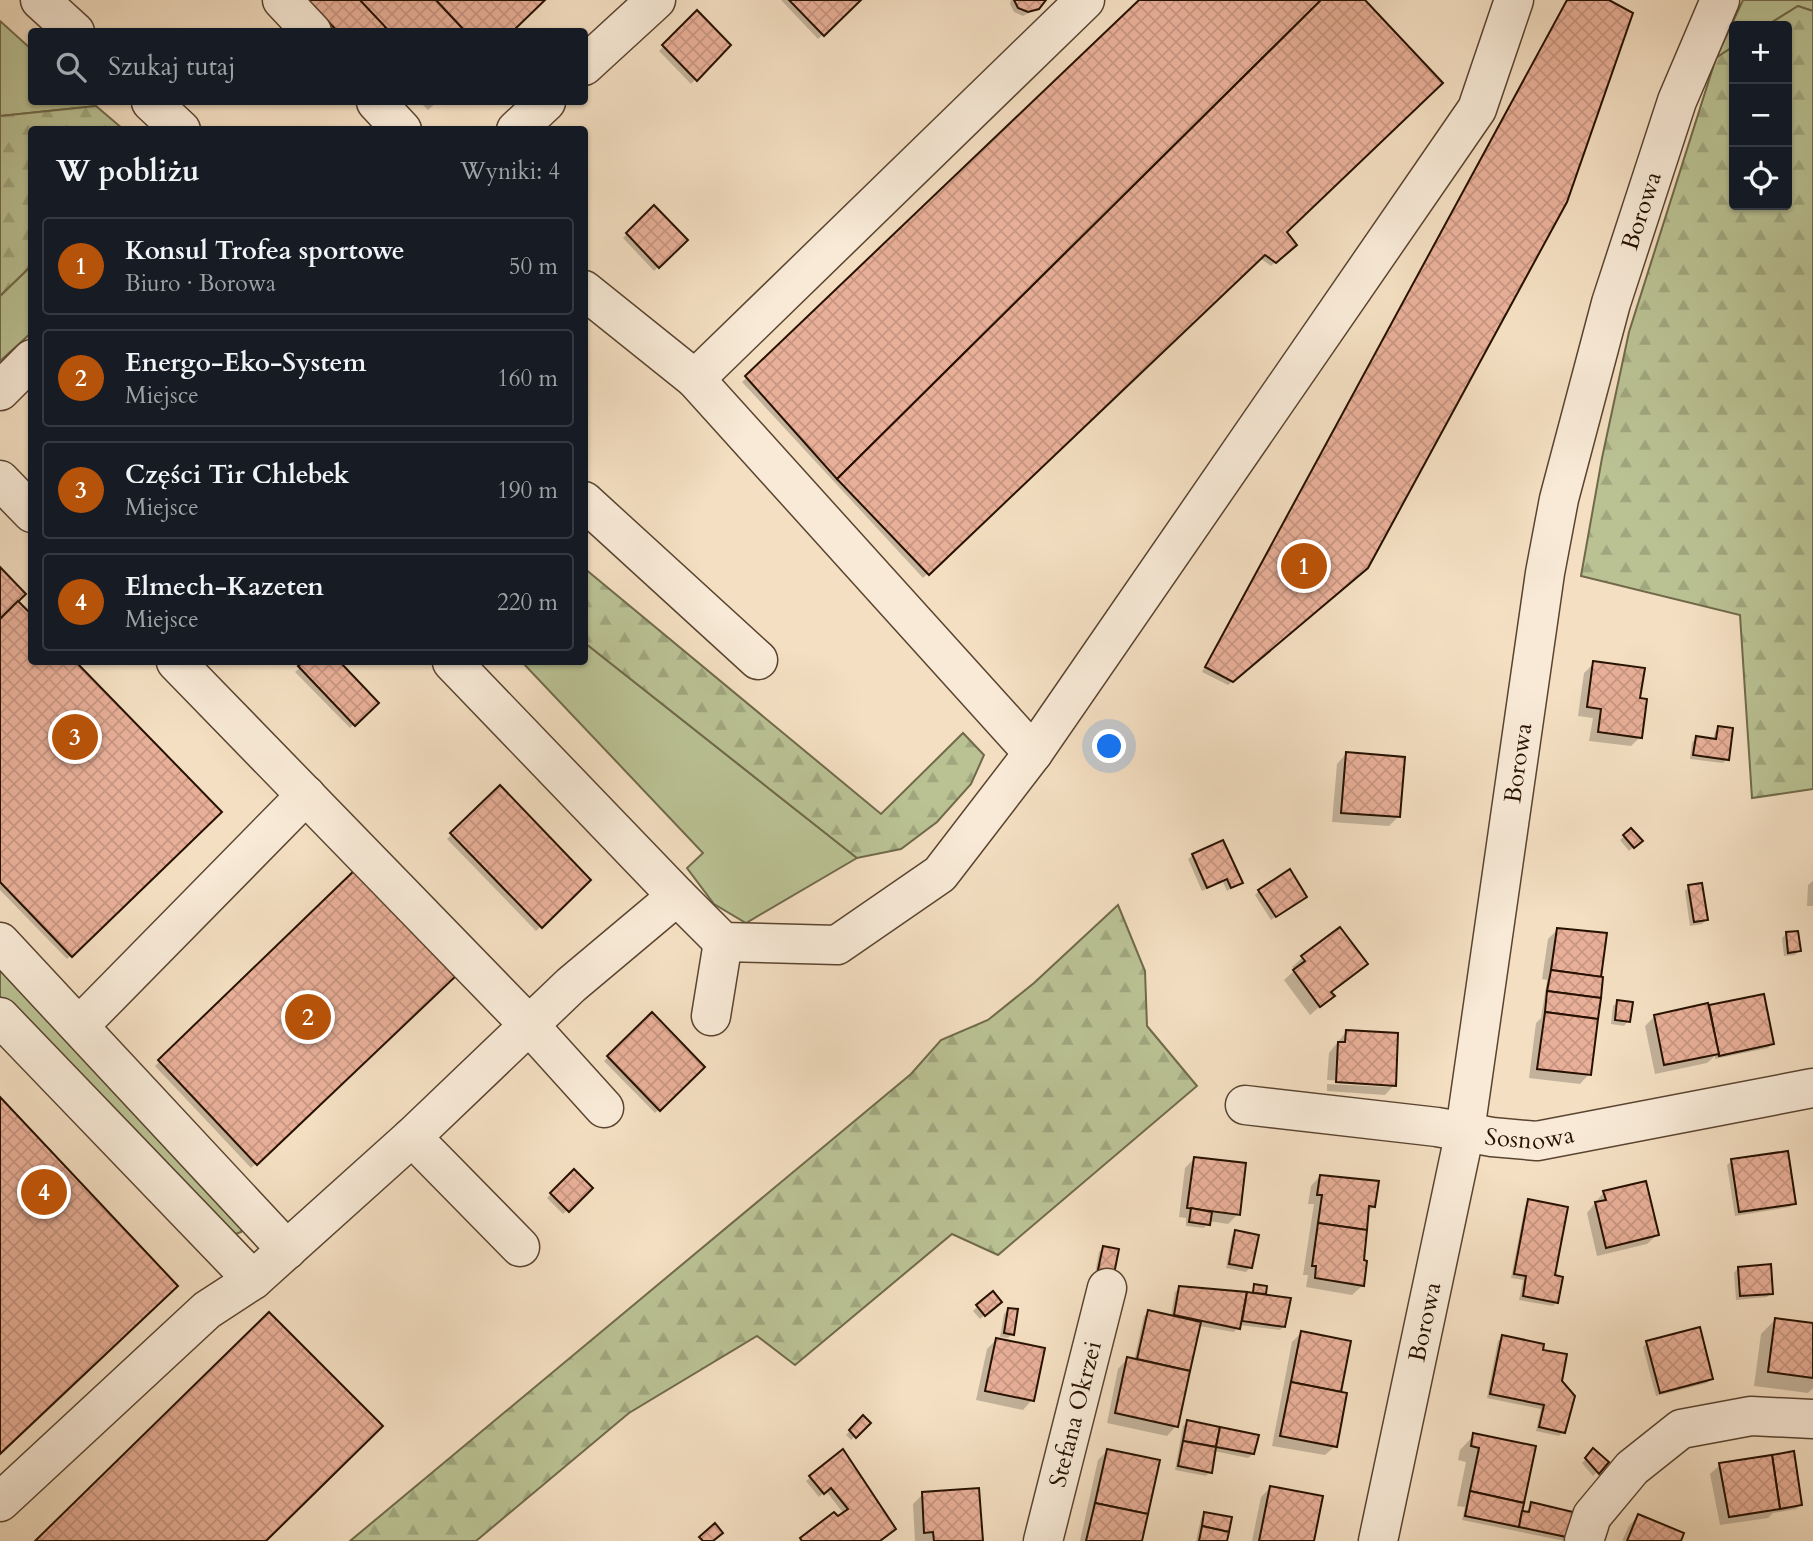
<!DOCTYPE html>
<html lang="pl">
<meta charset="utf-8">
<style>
body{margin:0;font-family:Cardo,serif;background:#242831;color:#f1f3f6}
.controls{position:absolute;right:21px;top:21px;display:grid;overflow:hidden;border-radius:7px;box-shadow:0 2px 5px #0004}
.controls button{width:63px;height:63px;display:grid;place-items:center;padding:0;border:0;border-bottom:2px solid #363941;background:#171b24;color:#f1f3f6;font:35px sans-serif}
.you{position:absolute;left:1110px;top:747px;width:24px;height:24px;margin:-18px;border:5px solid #fff;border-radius:50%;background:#1a73e8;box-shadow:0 0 0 10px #1a73e833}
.badge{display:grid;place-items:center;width:46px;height:46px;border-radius:50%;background:#b45309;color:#fff;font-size:23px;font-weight:700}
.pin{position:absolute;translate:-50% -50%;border:4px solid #fff;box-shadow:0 2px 7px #0006}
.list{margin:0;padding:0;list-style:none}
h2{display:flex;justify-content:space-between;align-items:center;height:91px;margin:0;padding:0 28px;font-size:30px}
h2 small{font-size:23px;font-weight:400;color:#9ea1a6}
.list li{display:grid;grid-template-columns:46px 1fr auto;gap:21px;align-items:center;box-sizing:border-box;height:98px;margin:0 14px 14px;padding:0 14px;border:2px solid #363941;border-radius:7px}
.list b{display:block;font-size:26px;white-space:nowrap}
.list p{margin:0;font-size:23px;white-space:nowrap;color:#9ea1a6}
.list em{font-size:23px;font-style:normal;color:#9ea1a6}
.icon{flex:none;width:38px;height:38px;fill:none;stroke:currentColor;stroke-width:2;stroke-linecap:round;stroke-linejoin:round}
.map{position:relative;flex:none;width:1813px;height:1541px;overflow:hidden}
.search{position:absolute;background:#171b24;box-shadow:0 2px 5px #0004;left:28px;top:28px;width:560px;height:77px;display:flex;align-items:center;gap:18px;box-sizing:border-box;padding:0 24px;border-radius:7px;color:#9ea1a6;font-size:26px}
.panel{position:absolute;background:#171b24;box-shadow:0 2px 5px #0004;left:28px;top:126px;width:560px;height:539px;border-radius:7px}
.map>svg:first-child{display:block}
</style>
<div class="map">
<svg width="1813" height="1541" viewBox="0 0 1813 1541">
<defs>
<pattern id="forest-firs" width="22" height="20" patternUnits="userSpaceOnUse" patternTransform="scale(1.75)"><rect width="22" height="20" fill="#bac294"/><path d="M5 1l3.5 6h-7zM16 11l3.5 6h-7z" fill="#a0a67e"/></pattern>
<pattern id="building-cross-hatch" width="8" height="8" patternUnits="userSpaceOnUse" patternTransform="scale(1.75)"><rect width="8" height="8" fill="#e9b099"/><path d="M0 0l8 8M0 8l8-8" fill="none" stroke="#c89682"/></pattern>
</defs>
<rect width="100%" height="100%" fill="#f4dfc2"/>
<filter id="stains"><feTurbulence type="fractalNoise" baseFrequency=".00286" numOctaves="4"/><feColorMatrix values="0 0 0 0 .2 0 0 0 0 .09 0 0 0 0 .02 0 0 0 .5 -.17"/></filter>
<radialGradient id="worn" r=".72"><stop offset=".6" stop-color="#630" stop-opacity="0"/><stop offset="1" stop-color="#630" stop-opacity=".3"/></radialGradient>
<!-- grass -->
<g fill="#bac294" stroke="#706a4a" stroke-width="2">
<polygon points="1743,0 1813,0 1813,11 1798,6 1766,26 1734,26 1734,46 1716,58"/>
<polygon points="0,21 31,49 32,102 91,102 96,106 0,116"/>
<polygon points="31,266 31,333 0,361 0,296"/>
<polygon points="585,643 857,858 746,923 714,904 687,868 703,853 522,662 584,662"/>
<polygon points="0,960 243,1226 241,1232 233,1235 0,1007"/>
</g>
<!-- forest -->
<g fill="url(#forest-firs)" stroke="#706a4a" stroke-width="2">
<polygon points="1798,6 1813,11 1813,789 1752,798 1740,615 1581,576 1602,458 1629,332 1716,58 1734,46 1734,205 1787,205 1787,26 1766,26"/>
<polygon points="96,106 123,129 32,130 31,266 0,296 0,116"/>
<polygon points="584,568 881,814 963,733 984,755 971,784 937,822 901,849 857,858 585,643"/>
<polygon points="1118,905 1145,971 1147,1026 1197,1086 998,1255 952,1234 795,1365 757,1336 629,1413 476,1541 350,1541 911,1074 941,1040 988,1020 1034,983"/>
</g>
<!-- shadow -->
<g fill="#0003">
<polygon points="300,0 543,0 510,32 330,32"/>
<polygon points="781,0 859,0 818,39"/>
<polygon points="1011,0 1043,0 1036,9 1023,16 1014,12 1010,4"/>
<polygon points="1142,0 1363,0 1284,232 1290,249 1271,266 1260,258 923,578 742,382"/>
<polygon points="1567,0 1605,0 1362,572 1228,685 1202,672"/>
<polygon points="697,13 728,45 691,84 659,51"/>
<polygon points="420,102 437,102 428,110"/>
<polygon points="654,207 685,240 654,271 623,238"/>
<polygon points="0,569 16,601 32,662 74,662 219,812 67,959 0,890"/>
<polygon points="306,662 337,662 377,703 350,728 295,672"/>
<polygon points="1594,663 1638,700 1640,737 1631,746 1589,741 1593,718 1578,716 1584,673"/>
<polygon points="1719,727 1727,759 1723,763 1690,759 1692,742 1697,738 1713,740 1715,732"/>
<polygon points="1346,754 1399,816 1389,826 1332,822 1337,764"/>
<polygon points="500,788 589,880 536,931 447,839"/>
<polygon points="1631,830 1640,841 1629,851 1620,840"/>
<polygon points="1193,855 1241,882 1227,891 1223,882 1202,891 1188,859"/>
<polygon points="357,870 456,974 251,1168 155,1066"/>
<polygon points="1813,881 1813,906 1807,906 1808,885"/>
<polygon points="1689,887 1706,920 1702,924 1690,926 1685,891"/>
<polygon points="1259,891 1305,897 1271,920 1255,895"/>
<polygon points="1340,929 1366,964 1330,993 1332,996 1310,1015 1284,980 1295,970 1292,967 1302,958"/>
<polygon points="1558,929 1589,1074 1580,1084 1529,1078 1536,1023 1541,1018 1547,980 1542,979 1548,939"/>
<polygon points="1786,934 1799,951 1795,955 1784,956 1782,938"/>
<polygon points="1618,1002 1628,1021 1624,1026 1611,1024 1613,1006"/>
<polygon points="1710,1007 1772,1044 1768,1048 1715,1059 1715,1056 1707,1063 1655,1074 1645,1026 1655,1016 1708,1009"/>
<polygon points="652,1015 702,1067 655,1113 604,1061"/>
<polygon points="1346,1032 1394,1085 1385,1095 1327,1091 1327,1084 1388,1087 1388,1084 1327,1080 1329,1053"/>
<polygon points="1195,1158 1238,1214 1228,1224 1209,1221 1204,1228 1186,1226 1186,1218 1179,1217 1185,1168"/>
<polygon points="1732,1161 1794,1203 1790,1207 1735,1216 1727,1165"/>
<polygon points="574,1172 591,1188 563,1214 547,1198"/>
<polygon points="1320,1176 1374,1206 1367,1213 1362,1286 1352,1295 1306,1287 1308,1275 1303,1275 1314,1204 1308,1204 1311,1186"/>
<polygon points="1604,1192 1657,1235 1647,1244 1597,1256 1587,1213"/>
<polygon points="1529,1201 1553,1276 1557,1302 1553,1306 1519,1300 1523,1280 1511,1278 1525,1206"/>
<polygon points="1236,1232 1250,1267 1246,1272 1226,1268 1232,1236"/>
<polygon points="1103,1248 1113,1273 1095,1274 1099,1252"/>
<polygon points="1738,1268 1771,1293 1767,1297 1736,1300 1734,1273"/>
<polygon points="1255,1286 1265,1288 1264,1296 1284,1326 1280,1330 1239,1325 1234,1332 1199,1326 1176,1426 1167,1436 1107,1423 1118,1369 1127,1359 1134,1361 1144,1316 1149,1312 1171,1316 1175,1292 1180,1288 1250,1294"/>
<polygon points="996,1306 980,1319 973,1311 977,1307"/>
<polygon points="1009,1310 1012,1334 1008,1338 1000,1337 1004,1314"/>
<polygon points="1775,1320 1813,1325 1813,1388 1808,1393 1754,1386 1761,1334"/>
<polygon points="1301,1333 1335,1446 1325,1455 1272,1446 1292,1342"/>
<polygon points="1503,1337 1541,1351 1560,1382 1563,1432 1559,1436 1536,1431 1541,1409 1487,1398 1498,1341"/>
<polygon points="996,1340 1032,1400 1023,1410 976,1400 987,1349"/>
<polygon points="1647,1343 1711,1378 1707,1383 1656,1396 1643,1347"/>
<polygon points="863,1418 868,1423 851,1440 846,1435"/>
<polygon points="1188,1422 1253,1454 1248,1458 1214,1451 1210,1472 1206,1476 1175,1470 1183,1426"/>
<polygon points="1474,1435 1520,1512 1526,1513 1531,1504 1570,1537 1565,1541 1462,1520 1465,1507 1457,1506 1466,1462 1458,1460 1460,1450"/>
<polygon points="1107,1451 1140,1541 1080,1541 1098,1460"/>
<polygon points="1593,1451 1607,1462 1593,1476 1582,1463"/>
<polygon points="842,1452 879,1541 799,1541 834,1514 838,1519 844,1514 826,1491 819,1497 806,1481"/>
<polygon points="1720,1465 1800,1505 1796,1509 1773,1513 1768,1518 1720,1525 1710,1474"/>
<polygon points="1270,1488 1311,1541 1252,1541 1261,1497"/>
<polygon points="923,1494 981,1541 915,1541 913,1504"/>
<polygon points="1205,1514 1225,1541 1196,1541 1201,1518"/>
<polygon points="1638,1516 1679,1541 1622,1541 1629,1526"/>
</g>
<!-- building -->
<g fill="url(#building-cross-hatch)" stroke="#261100" stroke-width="2">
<polygon points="308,0 360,0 386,27 381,32 338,32"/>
<polygon points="360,0 436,0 466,32 390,32"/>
<polygon points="436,0 545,0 512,32 466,32"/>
<polygon points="789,0 861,0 824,36"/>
<polygon points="1014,0 1046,0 1039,9 1028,12 1018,8"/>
<polygon points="1139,0 1321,0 837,479 745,376"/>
<polygon points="1321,0 1365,0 1443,83 1287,232 1297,245 1276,263 1265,255 929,575 837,479"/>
<polygon points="1567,0 1609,0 1633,13 1567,202 1368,568 1233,682 1205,667"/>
<polygon points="697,10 731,45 697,81 662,45"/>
<polygon points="654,205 688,240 659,268 626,233"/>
<polygon points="0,567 26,594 0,619"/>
<polygon points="18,601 32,615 32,662 76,662 222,812 72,957 0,882 0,619"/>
<polygon points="1593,661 1645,668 1640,698 1647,699 1642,738 1598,732 1601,709 1587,707"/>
<polygon points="303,662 340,662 379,703 355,726 298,666"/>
<polygon points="1718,726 1733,728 1729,760 1693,755 1696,736 1716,739"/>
<polygon points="1346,752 1405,757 1400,817 1341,813"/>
<polygon points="500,785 591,880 542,928 450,833"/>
<polygon points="1631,828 1643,841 1634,848 1623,835"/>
<polygon points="1223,840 1243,883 1231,888 1227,879 1207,888 1192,854"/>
<polygon points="358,867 458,974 257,1165 158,1060"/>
<polygon points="1290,869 1307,897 1276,917 1258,890"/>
<polygon points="1702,883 1708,920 1694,922 1688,885"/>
<polygon points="1340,927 1368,964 1331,992 1335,996 1320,1007 1293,970 1305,961 1301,956"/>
<polygon points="1557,928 1607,933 1601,977 1551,970"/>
<polygon points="1798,931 1801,951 1788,953 1786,932"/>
<polygon points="1551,970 1603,977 1601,998 1547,991"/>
<polygon points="1547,991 1601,998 1598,1019 1545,1012"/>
<polygon points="1764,994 1774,1044 1719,1056 1709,1005"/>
<polygon points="1617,1000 1633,1002 1630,1022 1615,1020"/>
<polygon points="1708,1003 1719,1054 1664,1065 1654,1015"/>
<polygon points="652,1012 705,1067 660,1111 607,1056"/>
<polygon points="1545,1012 1598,1019 1591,1075 1537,1069"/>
<polygon points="1346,1030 1398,1033 1396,1086 1336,1082 1338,1042 1345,1042"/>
<polygon points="0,1097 178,1286 0,1454"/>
<polygon points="1788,1151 1796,1204 1739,1212 1731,1159"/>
<polygon points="1194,1157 1246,1163 1240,1215 1187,1208"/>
<polygon points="574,1169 593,1188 569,1212 550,1193"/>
<polygon points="1320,1175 1379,1181 1375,1207 1369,1206 1367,1230 1318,1223 1322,1195 1317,1195"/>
<polygon points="1646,1181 1659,1235 1606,1248 1595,1202 1606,1200 1603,1191"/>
<polygon points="1528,1199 1568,1207 1555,1275 1563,1277 1558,1303 1523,1296 1526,1276 1514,1274"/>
<polygon points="1191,1208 1212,1212 1210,1225 1189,1222"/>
<polygon points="1318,1223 1367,1230 1364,1260 1367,1261 1364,1286 1315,1278 1316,1266 1312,1266"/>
<polygon points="1235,1230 1259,1235 1252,1268 1229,1264"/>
<polygon points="1103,1246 1119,1249 1114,1274 1098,1270"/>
<polygon points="1771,1264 1773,1294 1740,1296 1738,1267"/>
<polygon points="1254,1284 1267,1286 1266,1294 1253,1293"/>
<polygon points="1179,1286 1247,1292 1240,1329 1174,1315"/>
<polygon points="993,1291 1002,1302 985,1316 976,1305"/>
<polygon points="1247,1292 1291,1298 1285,1327 1242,1321"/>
<polygon points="1008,1308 1018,1309 1014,1335 1004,1333"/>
<polygon points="1148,1310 1201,1322 1190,1371 1137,1359"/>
<polygon points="269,1312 383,1426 266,1541 35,1541"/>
<polygon points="1775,1318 1813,1323 1813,1378 1768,1372"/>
<polygon points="1700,1327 1713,1379 1660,1393 1646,1341"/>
<polygon points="1301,1331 1351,1341 1341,1392 1291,1382"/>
<polygon points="1502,1335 1544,1344 1543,1350 1567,1354 1562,1381 1575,1396 1565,1433 1539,1427 1544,1405 1490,1394"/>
<polygon points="996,1338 1045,1348 1034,1401 985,1391"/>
<polygon points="1127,1357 1190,1371 1178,1427 1115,1413"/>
<polygon points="1291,1382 1347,1393 1337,1447 1280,1436"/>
<polygon points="863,1415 871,1423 856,1438 849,1430"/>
<polygon points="1187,1420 1220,1427 1216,1447 1183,1441"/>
<polygon points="1220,1427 1259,1435 1254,1454 1216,1447"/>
<polygon points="1473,1433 1536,1446 1524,1503 1470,1491 1479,1448 1471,1446"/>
<polygon points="1183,1441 1216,1447 1212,1473 1178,1466"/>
<polygon points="1593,1448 1609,1462 1599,1474 1585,1458"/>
<polygon points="843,1449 896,1529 880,1541 802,1541 800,1538 834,1512 838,1516 848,1509 831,1488 824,1494 809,1476"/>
<polygon points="1107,1449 1160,1460 1148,1514 1095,1503"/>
<polygon points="1794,1451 1802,1505 1780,1509 1772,1455"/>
<polygon points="1772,1455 1780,1509 1729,1517 1719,1463"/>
<polygon points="1270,1486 1323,1496 1314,1541 1259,1541"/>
<polygon points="979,1488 983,1541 934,1541 933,1532 924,1533 922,1492"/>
<polygon points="1470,1491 1524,1503 1519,1527 1465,1516"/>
<polygon points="1531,1502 1577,1513 1571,1538 1519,1527 1522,1511 1529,1512"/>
<polygon points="1095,1503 1148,1514 1142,1541 1086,1541"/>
<polygon points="1204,1512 1232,1517 1229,1532 1202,1526"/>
<polygon points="1638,1514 1684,1533 1681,1541 1627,1541"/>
<polygon points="715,1523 723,1533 713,1541 703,1541 699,1537"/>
<polygon points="1202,1526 1229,1532 1227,1541 1199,1541"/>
</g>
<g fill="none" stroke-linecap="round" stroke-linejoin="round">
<defs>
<g id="minor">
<polyline points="40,0 75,32"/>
<polyline points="282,0 312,32"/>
<polyline points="584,66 656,0"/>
<polyline points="151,102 181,130"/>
<polyline points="376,102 402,130"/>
<polyline points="516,130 546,102"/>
<polyline points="584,290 695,379 1033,753"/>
<polyline points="695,379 1085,0"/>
<polyline points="0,391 32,359"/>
<polyline points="0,480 32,513"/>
<polyline points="584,501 758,660"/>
<polyline points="176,662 529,1025 604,1108"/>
<polyline points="452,662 677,896 723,942 837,945 940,874 1033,753 1477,109 1514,0"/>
<polyline points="0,942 287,1250"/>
<polyline points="711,1016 723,942"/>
<polyline points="0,1017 253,1280"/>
<polyline points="79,1026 306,795"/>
<path id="s1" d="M1245,1105L1437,1127L1492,1137L1537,1141L1813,1088"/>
<polyline points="412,1137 520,1247"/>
<polyline points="0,1502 207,1310 253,1280 412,1137 571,985 677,896"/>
<path id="s2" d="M1043,1541L1107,1288"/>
<path id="s3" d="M1378,1541L1465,1131L1545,573L1559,499L1611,303L1677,101L1720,0"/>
<polyline points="1584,1541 1592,1516 1632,1468 1681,1429 1751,1416 1813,1419"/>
</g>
</defs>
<!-- minor casing -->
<use href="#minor" stroke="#5a4430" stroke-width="41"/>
<!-- minor -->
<use href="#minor" stroke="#f8ead7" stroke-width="38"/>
</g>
<g text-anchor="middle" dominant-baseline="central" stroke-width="5" stroke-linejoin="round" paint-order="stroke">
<!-- street labels -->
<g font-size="24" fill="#261100" stroke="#f8ead7">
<text stroke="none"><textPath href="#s3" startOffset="1358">Borowa</textPath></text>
<text stroke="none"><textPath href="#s3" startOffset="791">Borowa</textPath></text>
<text stroke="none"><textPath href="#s1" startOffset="287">Sosnowa</textPath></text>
<text stroke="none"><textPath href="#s3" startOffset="224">Borowa</textPath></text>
<text stroke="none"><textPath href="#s2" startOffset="131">Stefana Okrzei</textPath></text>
</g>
</g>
<rect width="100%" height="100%" filter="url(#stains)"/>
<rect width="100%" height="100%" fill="url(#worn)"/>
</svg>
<div class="controls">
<button>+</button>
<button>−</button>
<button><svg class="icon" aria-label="locate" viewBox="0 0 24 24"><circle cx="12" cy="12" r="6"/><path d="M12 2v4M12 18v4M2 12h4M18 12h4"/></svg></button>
</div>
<div class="you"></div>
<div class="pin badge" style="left:1304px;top:566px">1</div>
<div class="pin badge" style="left:308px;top:1017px">2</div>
<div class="pin badge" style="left:75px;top:737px">3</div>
<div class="pin badge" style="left:44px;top:1192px">4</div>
<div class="search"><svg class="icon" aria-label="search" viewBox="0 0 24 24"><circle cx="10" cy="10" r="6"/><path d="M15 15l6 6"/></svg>Szukaj tutaj</div>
<section class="panel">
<h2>W pobliżu<small>Wyniki: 4</small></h2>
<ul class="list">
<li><span class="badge">1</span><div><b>Konsul Trofea sportowe</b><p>Biuro · Borowa</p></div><em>50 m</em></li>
<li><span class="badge">2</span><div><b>Energo-Eko-System</b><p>Miejsce</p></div><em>160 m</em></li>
<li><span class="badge">3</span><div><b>Części Tir Chlebek</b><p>Miejsce</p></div><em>190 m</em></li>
<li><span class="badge">4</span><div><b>Elmech-Kazeten</b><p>Miejsce</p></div><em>220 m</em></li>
</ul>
</section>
</div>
